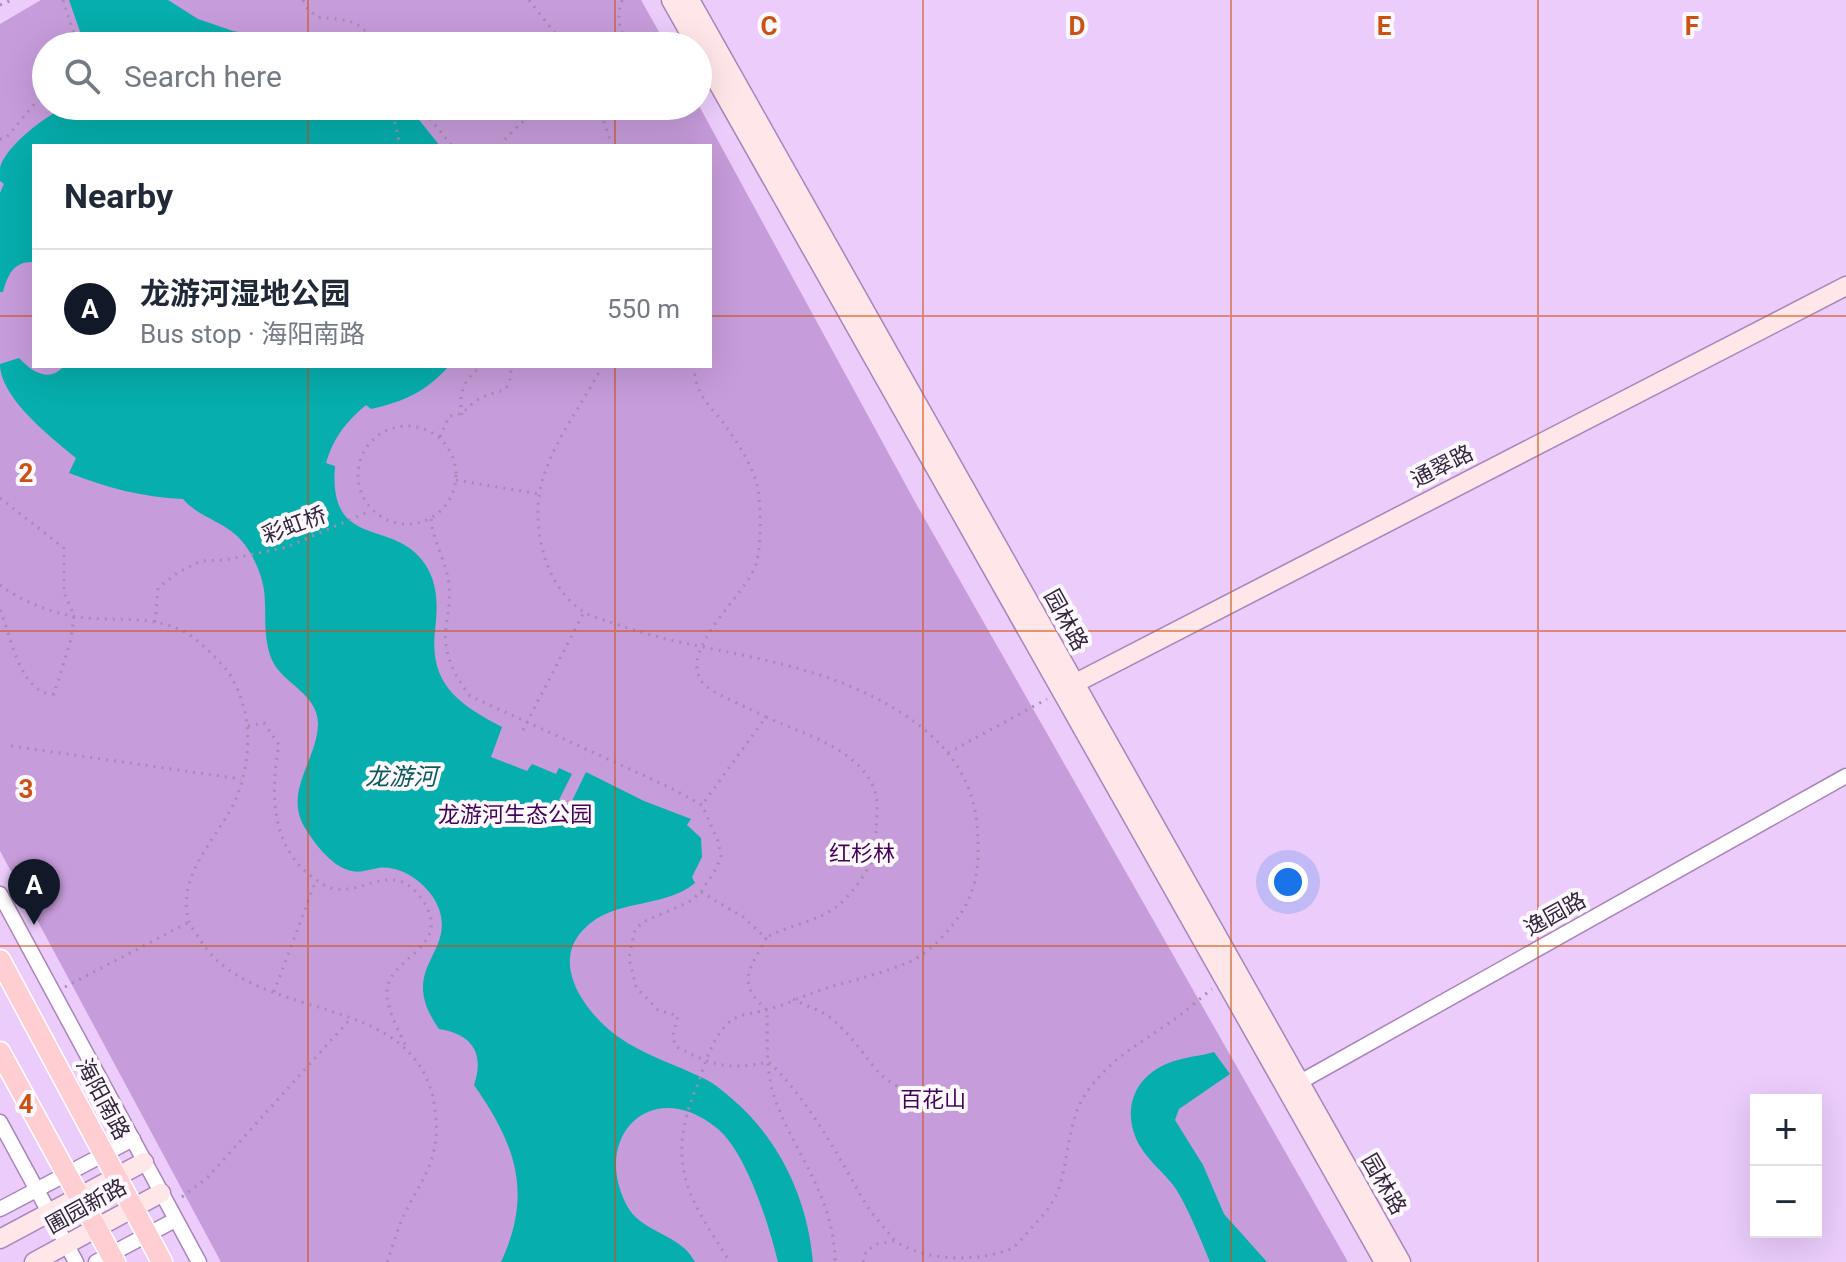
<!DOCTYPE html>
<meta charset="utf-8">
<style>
body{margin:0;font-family:Roboto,"Noto Sans SC",sans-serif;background:#f2f2f3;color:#1f2937}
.controls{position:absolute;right:24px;bottom:24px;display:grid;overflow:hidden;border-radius:0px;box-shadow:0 8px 32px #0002}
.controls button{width:72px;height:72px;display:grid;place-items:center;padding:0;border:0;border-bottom:2px solid #e0e1e3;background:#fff;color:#1f2937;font:40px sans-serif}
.you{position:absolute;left:1288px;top:882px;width:28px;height:28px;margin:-20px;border:6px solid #fff;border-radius:50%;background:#1a73e8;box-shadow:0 0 0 12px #1a73e833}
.badge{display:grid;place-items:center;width:52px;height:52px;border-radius:50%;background:#111827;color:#fff;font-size:26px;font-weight:700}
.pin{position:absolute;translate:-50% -66px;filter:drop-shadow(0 2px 4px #0008)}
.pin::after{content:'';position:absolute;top:42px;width:28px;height:24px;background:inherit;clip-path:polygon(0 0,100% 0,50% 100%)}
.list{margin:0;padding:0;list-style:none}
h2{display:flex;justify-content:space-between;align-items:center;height:104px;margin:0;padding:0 32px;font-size:34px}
h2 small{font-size:26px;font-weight:400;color:#747a83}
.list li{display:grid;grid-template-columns:52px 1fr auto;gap:24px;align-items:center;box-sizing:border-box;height:120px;padding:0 32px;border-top:2px solid #e0e1e3}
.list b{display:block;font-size:30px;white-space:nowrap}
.list p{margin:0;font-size:26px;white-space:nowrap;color:#747a83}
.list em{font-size:26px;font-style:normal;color:#747a83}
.icon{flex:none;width:44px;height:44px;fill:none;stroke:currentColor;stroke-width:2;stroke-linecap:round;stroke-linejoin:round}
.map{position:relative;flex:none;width:1846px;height:1262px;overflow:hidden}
.search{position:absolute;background:#fff;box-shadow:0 8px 32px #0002;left:32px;top:32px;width:680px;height:88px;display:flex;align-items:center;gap:20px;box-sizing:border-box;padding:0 28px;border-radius:44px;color:#747a83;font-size:30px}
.panel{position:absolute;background:#fff;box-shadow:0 8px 32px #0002;left:32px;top:144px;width:680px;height:224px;border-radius:0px}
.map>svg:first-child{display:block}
</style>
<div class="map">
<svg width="1846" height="1262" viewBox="0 0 1846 1262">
<rect width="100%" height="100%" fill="#ebccfb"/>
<!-- green -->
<path fill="#c69cda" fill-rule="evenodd" d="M41,0H641L667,46H46V106H698V104L914,500L1348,1262H221L0,851V24ZM34,146H710V366H34Z"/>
<!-- water -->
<g fill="#06aead">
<polygon points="69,0 168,0 198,19 233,31 308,46 85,46"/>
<path d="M67,106H408L440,146H34V262C14,261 8,274 3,292H0V193L4,184L0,181C0,176 0,172 0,168C5,146 47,115 67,106Z"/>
<path d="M19,358C32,372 49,383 64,366H449C425,392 406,401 371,409L366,405C345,423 334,437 326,463L335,466C328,552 394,517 425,564C438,584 438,606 435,630C429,684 458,704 502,727L491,757L527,771L532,764L556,774L559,768L572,774L559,800L570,805L586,772L644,801L691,819L687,825L701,838L702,857L692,877L695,883C664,909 613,898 584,929C549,964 586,1013 617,1036C643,1055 677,1065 705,1079C717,1085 729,1096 739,1105C783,1146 808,1203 813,1262H778C769,1225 747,1154 718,1129C654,1075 591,1134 626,1204C640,1233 680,1233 695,1262H501C533,1193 516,1145 474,1085C485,1053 472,1034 439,1029C396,968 455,955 439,909C431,886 402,864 378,868C367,870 359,874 348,870C330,864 315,844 305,828C283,791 317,761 318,724C318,694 285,685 273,662C262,639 267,613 264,590C262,575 254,557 245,545C229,522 200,519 183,499C142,497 107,488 69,473L76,458C52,438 0,398 0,364Z"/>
<path d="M1214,1052L1230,1074L1179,1109L1175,1120L1203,1165L1224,1214L1267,1262H1210C1200,1238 1190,1212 1176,1189C1166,1174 1149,1162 1140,1146C1119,1108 1136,1071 1178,1060C1190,1056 1202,1056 1214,1052Z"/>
</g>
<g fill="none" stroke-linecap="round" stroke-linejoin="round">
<defs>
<g id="street">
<polyline points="0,894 199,1262"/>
<polyline points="1293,1086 1846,776"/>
<polyline points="0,1122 76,1262"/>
<polyline points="0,1209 133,1139"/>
<polyline points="96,1262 175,1220"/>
</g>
<g id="secondary">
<polyline points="671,0 697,46"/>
<polyline points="690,0 1401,1262"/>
<polyline points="698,48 1384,1262"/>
<polyline points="1066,688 1846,286"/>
<polyline points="0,1239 144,1162"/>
<polyline points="34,1262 161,1193"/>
</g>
<g id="primary">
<polyline points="0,960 162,1262"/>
<polyline points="0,1052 115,1262"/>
</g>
</defs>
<!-- street casing -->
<use href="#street" stroke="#a984bb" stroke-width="17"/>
<!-- secondary casing -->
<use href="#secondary" stroke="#a984bb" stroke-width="21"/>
<!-- primary casing -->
<use href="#primary" stroke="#fff" stroke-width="23"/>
<!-- path -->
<g stroke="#a48cb1" stroke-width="3" stroke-dasharray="2 6" stroke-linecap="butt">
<polyline points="63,0 78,46"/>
<path d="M303,0L306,7L317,17C349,21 358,17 377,46"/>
<polyline points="529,0 565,46"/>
<path d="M622,0C616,17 619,33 630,46"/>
<polyline points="0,5 12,0"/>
<polyline points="566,46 584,46"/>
<polyline points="609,46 623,37"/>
<polyline points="396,106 395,123 400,146"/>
<polyline points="420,106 452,146"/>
<polyline points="599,106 612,146"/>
<polyline points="0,139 6,138 37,101 46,97"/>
<path d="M500,146C511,130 526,121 538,106"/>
<polyline points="548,366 575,366"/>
<path d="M602,366C582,406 545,452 539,496C534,537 547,588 584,612C591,617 602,619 610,622C636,631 662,639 689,644C770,661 853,674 920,726C952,751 973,783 977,824C981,873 976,901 942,937C933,947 921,957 909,962C884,973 857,979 830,987C809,993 787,1005 766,1010C752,1014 739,1013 728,1023C709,1042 705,1067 695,1091C665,1167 690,1199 730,1262"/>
<path d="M693,366C695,374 696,383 699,390C705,403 716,413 725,425C737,442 751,463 757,484C761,504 762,545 756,564C746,596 678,648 702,682C708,692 752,709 766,717L702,805"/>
<path d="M462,415C458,393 464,379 482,366"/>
<circle cx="407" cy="475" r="49"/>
<path d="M440,437L449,416C467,414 464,409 477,400C497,387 511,400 511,366"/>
<polyline points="456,480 539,494"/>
<path d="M0,498L64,548V593L74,615L71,639L54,694C20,695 11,635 0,610"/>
<path d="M431,519C433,542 446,560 449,584C451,600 448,611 446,627C443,654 454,675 470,696L671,788L702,805L718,841L721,856L716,869L701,892L689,902L643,922L635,930L632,943L629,958L636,987L658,1010L678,1016L673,1035L675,1046C711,1065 728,1071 769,1062C810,1102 836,1152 864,1201C872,1215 885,1228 895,1241"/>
<path d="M0,585C20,600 46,611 72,616C109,623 149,613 185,632C200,641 213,655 225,668C235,680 241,697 245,712C251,741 247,774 235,801C218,838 175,876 189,922C191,927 196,933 199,938C251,1025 406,988 433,1097C436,1112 438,1130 435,1145C431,1170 417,1189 406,1211C398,1227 393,1245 387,1262"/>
<polyline points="155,622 158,588 177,573 201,561 225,560 287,547 370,511"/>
<path d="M766,717C801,733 856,748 873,786C879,799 877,815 876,829C876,836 876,846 874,853C870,870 852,893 840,904C819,922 791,924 767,937"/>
<path d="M248,726L264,723L279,745C271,788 270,839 305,871C312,877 322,885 331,888C366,897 395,855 425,904C451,948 389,957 387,991C386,1010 400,1032 407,1049"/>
<polyline points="523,730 584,612"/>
<polyline points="11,746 241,779"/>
<polyline points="948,753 1047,699"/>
<path d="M701,892L743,917L766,938C750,970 735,982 767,1010C768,1040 765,1074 776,1102C798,1159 834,1197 835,1262"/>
<polyline points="65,987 189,922"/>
<polyline points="274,992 316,880"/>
<path d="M793,999C805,1006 822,1010 832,1019C881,1061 874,1103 954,1088"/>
<polyline points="182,1197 207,1178 352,1017"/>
<path d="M863,1262L866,1251L877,1244L895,1241C927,1262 976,1262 1011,1249C1020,1243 1028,1231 1036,1223C1044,1214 1053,1204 1057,1193C1071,1158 1065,1121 1089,1089C1112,1058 1139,1044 1169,1023C1184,1013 1198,1000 1212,989"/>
</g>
<!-- street -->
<use href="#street" stroke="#fff" stroke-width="14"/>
<!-- secondary -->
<use href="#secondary" stroke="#ffe6e8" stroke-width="18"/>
<!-- primary -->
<use href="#primary" stroke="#ffced2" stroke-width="20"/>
</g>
<!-- grid -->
<path fill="none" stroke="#cd5113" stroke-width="2" stroke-opacity="0.55" d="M308,0V46M615,0V46M923,0V1262M1231,0V1262M1538,0V1262M308,106V146M615,106V146M0,316H34M710,316H1846M308,366V1262M615,366V1262M0,631H1846M0,946H1846"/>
<g text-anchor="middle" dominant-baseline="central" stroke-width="8" stroke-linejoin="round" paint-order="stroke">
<!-- street labels -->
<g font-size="22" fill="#34253b" stroke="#fdf9ff">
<text transform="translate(1442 466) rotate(-27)">通翠路</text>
<text transform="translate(294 525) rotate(-20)">彩虹桥</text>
<text transform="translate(1066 620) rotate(61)">园林路</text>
<text transform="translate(1555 914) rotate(-29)">逸园路</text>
<text transform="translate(103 1099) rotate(62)">海阳南路</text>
<text transform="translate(1384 1184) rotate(60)">园林路</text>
<text transform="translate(86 1206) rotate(-29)">圃园新路</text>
</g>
<!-- park labels -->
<g font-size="22" fill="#44035a" stroke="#fdf9ff">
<text x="515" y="814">龙游河生态公园</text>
<text x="862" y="853">红杉林</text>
<text x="933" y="1099">百花山</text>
</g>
<!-- water labels -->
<g font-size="24" font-style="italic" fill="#0a5a5a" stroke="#fdf9ff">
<text x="401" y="777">龙游河</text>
</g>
</g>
<g font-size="26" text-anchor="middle" font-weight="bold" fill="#cd5113" stroke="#fdf9ff" stroke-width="8" stroke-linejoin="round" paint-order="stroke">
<text x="769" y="35">C</text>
<text x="1077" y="35">D</text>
<text x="1384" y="35">E</text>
<text x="1692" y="35">F</text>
<text x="26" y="482">2</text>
<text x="26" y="798">3</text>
<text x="26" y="1113">4</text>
</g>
</svg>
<div class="controls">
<button>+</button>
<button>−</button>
</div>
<div class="you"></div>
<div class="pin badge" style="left:34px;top:925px">A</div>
<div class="search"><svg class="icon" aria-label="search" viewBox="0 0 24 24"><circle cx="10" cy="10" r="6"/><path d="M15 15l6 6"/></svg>Search here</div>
<section class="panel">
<h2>Nearby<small></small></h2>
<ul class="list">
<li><span class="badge">A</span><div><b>龙游河湿地公园</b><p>Bus stop · 海阳南路</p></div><em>550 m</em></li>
</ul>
</section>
</div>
